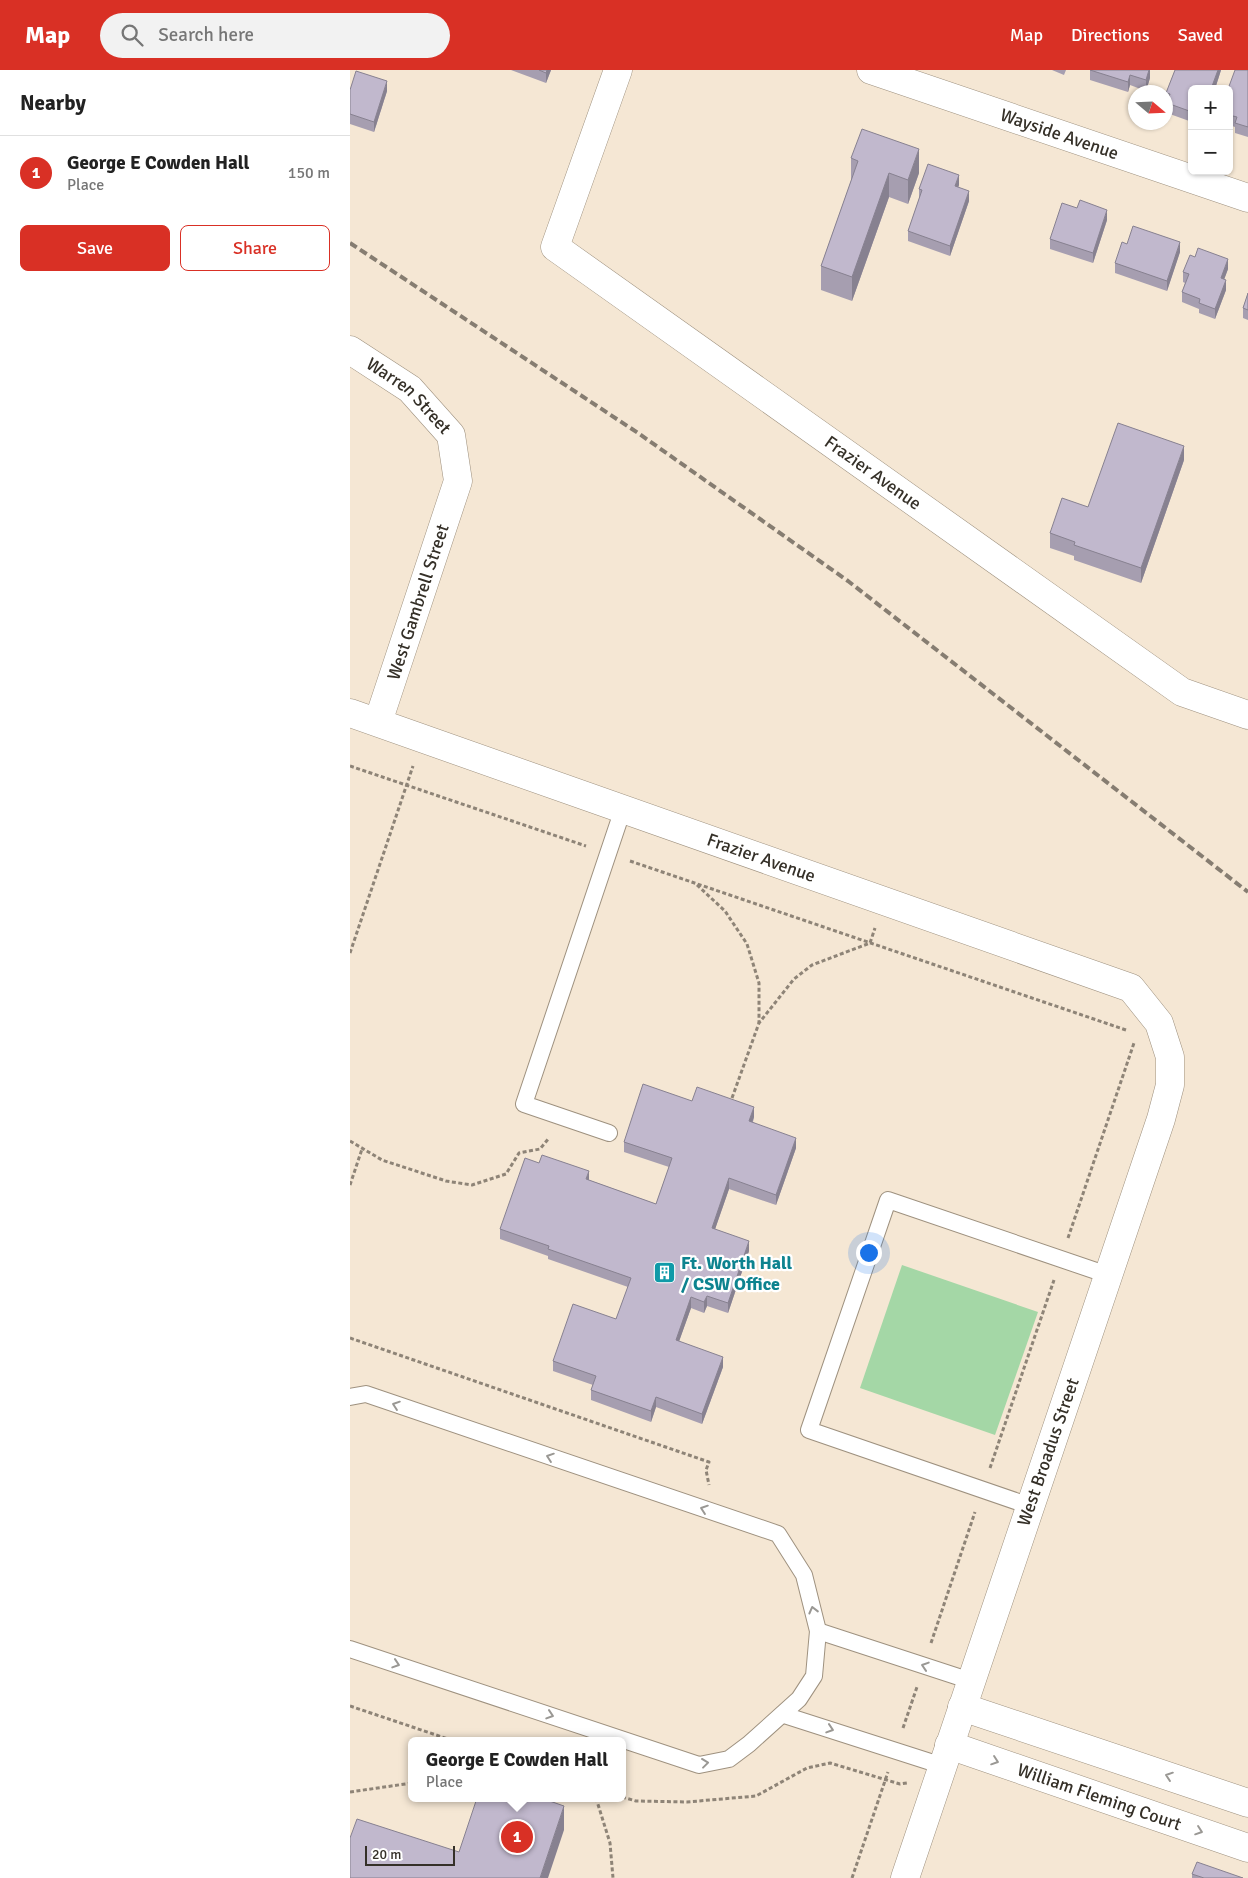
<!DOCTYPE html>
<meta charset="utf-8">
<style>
body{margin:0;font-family:Signika,sans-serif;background:#f2f2f2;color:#222}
.controls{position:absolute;right:15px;top:15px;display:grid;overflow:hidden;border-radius:8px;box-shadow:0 1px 4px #0004}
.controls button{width:45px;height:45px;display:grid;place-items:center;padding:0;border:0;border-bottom:1px solid #e0e0e0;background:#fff;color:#222;font:25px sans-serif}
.compass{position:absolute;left:778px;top:15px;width:45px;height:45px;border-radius:50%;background:#fff;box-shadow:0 1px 4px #0004;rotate:109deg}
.scale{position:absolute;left:15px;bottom:12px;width:90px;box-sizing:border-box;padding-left:5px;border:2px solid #353028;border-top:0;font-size:14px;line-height:18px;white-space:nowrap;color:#353028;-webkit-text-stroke:4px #fff;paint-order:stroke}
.you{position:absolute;left:518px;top:1182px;width:18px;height:18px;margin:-12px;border:4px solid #fff;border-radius:50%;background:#1a73e8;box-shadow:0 0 0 8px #1a73e833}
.badge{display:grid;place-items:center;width:32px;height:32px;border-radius:50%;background:#d93025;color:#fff;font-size:16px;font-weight:700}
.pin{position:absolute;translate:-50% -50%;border:2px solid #fff;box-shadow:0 1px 5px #0006}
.popup{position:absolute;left:58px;top:1667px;width:218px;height:65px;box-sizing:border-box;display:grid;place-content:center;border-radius:8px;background:#fff;filter:drop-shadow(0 1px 4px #0005);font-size:16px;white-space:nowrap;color:#767676}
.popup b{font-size:19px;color:#222}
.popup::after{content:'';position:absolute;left:50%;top:100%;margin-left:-10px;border:10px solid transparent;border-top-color:#fff}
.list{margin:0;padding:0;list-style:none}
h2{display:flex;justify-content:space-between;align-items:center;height:65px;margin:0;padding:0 20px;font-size:21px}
h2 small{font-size:16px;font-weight:400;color:#767676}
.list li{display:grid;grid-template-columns:32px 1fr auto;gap:15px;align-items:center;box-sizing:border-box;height:75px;padding:0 20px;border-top:1px solid #e0e0e0}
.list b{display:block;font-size:19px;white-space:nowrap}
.list p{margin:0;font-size:16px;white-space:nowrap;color:#767676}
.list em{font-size:16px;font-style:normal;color:#767676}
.actions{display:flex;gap:10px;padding:15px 20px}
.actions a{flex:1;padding:11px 0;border:1px solid #d93025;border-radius:8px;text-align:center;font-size:18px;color:#d93025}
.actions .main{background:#d93025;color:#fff}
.icon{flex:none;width:28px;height:28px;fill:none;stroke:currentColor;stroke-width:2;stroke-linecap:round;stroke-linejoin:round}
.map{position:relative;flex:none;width:898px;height:1808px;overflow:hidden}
header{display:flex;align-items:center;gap:30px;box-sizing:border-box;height:70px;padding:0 25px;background:#d93025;color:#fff}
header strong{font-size:24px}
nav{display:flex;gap:28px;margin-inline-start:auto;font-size:18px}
.search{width:350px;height:45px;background:#f2f2f2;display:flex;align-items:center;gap:12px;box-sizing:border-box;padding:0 18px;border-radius:28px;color:#767676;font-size:19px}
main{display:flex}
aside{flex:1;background:#fff}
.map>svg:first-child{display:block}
</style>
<header>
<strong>Map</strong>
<div class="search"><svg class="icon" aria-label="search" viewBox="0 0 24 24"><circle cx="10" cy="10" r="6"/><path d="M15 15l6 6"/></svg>Search here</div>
<nav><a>Map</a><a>Directions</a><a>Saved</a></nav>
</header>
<main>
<aside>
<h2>Nearby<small></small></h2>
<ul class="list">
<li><span class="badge">1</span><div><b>George E Cowden Hall</b><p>Place</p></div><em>150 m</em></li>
</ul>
<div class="actions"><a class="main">Save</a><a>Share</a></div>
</aside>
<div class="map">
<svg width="898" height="1808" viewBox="0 0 898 1808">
<rect width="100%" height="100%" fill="#f5e7d4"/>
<!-- green -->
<polygon fill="#a4d7a6" points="552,1195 688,1242 645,1365 510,1318"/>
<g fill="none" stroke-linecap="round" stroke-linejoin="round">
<defs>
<g id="lane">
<polyline points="259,1063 174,1034 273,739"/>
<polyline points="0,1327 16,1324 428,1464 454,1505 468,1561 464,1606 449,1629 399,1674 379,1689 349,1695 0,1579"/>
<polyline points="680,1436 459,1360 538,1130 758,1205"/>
<polyline points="468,1561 621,1611"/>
<polyline points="434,1645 593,1696"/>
</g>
<g id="street">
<path id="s1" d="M268,0L205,177L832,622L898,645"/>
<path id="s2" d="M521,0L898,128"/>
<path id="s3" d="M0,280L60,319L101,365L108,411L28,652"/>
<path id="s4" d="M0,643L781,918L809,953L820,987V1015L811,1049L555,1808"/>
<polyline points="612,1637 898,1733"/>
<path id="s5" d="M599,1675L898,1778"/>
</g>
</defs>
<!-- lane casing -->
<use href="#lane" stroke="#9e917f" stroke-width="18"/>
<!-- street casing -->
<use href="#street" stroke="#9e917f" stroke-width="29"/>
<!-- path -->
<g stroke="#8e8477" stroke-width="3" stroke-dasharray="4 2.5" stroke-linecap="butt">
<polyline points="0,696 236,776"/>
<polyline points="280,791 776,960"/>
<polyline points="347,815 375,841 397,874 409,913 409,953"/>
<polyline points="0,883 63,696"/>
<polyline points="382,1028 409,953 444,909 462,895 520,873 525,858"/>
<polyline points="0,1071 32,1090 96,1111 122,1115 156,1104 169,1083 190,1079 199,1068"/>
<polyline points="0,1115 12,1079"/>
<polyline points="718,1168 784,973"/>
<polyline points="0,1268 359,1392 356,1400 359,1415"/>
<polyline points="640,1398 704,1210"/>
<polyline points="581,1573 625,1442"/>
<polyline points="0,1636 104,1671"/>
<polyline points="553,1658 567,1617"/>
<polyline points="0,1722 62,1713"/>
<polyline points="272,1727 286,1731 337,1732 406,1726 457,1698 480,1693 550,1714 557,1713"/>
<polyline points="246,1728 260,1773 263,1808"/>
<polyline points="502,1808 538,1702"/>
</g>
<!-- lane -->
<use href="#lane" stroke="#fff" stroke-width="16"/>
<!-- street -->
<use href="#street" stroke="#fff" stroke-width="28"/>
<!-- rail -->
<polyline stroke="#867d71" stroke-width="4" stroke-dasharray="8 4" stroke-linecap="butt" points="0,173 288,363 498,511 898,822"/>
</g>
<!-- wall -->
<g fill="#a69eb0">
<polygon points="161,0 201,0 196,13"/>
<polygon points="702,0 716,0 714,5"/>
<polygon points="740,0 800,0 800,8 796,21 780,15 778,22 740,10"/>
<polygon points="825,0 871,0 865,19 842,19 842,52 817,43 816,23"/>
<polygon points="898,0 898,67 885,63 885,57 879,55 879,19"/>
<polygon points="0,20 37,21 24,62 0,54"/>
<polygon points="501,88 569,103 558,134 539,127 502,231 471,220 471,196 501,111"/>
<polygon points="609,115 608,117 619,131 600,186 558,171 558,161 569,129 569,119"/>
<polygon points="757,150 743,193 700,179 700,169"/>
<polygon points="830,182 817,221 765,203 765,193"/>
<polygon points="878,199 874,209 876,220 865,249 849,243 849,239 832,232 832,222 835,213 833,212 833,202"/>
<polygon points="898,223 898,250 893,248 893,238"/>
<polygon points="834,390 791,513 724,490 724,486 700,478 700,463"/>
<polygon points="342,1031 404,1047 403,1052 446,1078 426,1135 379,1119 365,1159 399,1181 378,1243 357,1236 354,1243 341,1238 329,1271 373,1297 352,1354 306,1337 301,1352 241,1330 241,1320 243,1315 203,1301 203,1291 266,1249 278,1217 198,1189 198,1186 150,1169 150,1159 239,1110 306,1134 319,1097 274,1082 274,1072"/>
<polygon points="842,1804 893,1808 842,1808"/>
</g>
<!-- shaded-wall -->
<g fill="#878190">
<polygon points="197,0 201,0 196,13 196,3"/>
<polygon points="799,0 800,0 800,8 796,21 796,10"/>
<polygon points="868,0 871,0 865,19 861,19"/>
<polygon points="780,5 780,15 778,22 778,12"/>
<polygon points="37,11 37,21 24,62 24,52"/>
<polygon points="569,79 569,103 558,134 558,110"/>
<polygon points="539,103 539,127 502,231 502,207"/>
<polygon points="609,105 609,115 605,126 605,116"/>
<polygon points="619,121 619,131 600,186 600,176"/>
<polygon points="757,140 757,150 743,193 743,183"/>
<polygon points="830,172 830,182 817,221 817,211"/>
<polygon points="878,189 878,199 871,218 871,208"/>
<polygon points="876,210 876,220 865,249 865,239"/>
<polygon points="834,376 834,390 791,513 791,498"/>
<polygon points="404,1037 404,1047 399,1061 399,1051"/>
<polygon points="446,1068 446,1078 426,1135 426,1125"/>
<polygon points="239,1101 239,1112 236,1109"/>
<polygon points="379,1108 379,1119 362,1168 362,1158"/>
<polygon points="399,1171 399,1181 378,1243 378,1233"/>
<polygon points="357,1226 357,1236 354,1243 354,1232"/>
<polygon points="341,1227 341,1238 326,1280 326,1270"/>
<polygon points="373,1287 373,1297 352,1354 352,1344"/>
<polygon points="306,1327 306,1337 301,1352 301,1341"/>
<polygon points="214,1736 214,1760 198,1808 190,1808"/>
</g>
<!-- building -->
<g fill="#c1b8cd" stroke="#878190">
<polygon points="189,0 197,0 196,3"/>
<polygon points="740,0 799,0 796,10 780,5 778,12"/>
<polygon points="825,0 868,0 861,19 842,19 842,42 817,33 820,24 816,23"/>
<polygon points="885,0 898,0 898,57 885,53 887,47 879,45 879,26 881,22 879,22 879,19 878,19"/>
<polygon points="6,1 37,11 24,52 0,44 0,20"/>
<polygon points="512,59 569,79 558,110 539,103 502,207 471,196 508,91 501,88"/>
<polygon points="578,94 609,105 605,116 619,121 600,176 558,161 572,120 569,119"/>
<polygon points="730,130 757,140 743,183 700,169 712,133 727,138"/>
<polygon points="783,156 830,172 817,211 765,193 772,172 777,174"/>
<polygon points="848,178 878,189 871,208 876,210 865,239 849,233 850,229 832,222 839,204 833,202 840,185 845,187"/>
<polygon points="898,223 898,240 893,238"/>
<polygon points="768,353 834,376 791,498 724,475 725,472 700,463 712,428 738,437"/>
<polygon points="293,1014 342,1031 347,1017 404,1037 399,1051 446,1068 426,1125 379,1108 362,1158 399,1171 378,1233 357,1226 354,1232 341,1227 326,1270 373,1287 352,1344 306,1327 301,1341 241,1320 246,1306 203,1291 223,1234 266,1249 281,1208 198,1179 199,1176 150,1159 175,1088 189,1093 192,1085 239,1101 236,1109 306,1134 322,1088 274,1072"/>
<polygon points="127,1728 191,1728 214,1736 190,1808 0,1808 0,1768 7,1749 109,1782"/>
<polygon points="847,1792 893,1808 854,1808 842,1804"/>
</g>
<!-- one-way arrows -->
<defs><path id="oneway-chevron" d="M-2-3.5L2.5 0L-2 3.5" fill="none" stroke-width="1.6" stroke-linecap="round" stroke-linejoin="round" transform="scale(1.25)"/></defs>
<g stroke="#9a9894">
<use href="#oneway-chevron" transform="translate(46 1335) rotate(-161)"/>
<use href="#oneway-chevron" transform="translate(200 1387) rotate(-161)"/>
<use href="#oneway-chevron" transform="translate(354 1439) rotate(-161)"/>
<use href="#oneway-chevron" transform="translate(463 1540) rotate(-104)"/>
<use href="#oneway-chevron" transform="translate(46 1594) rotate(18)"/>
<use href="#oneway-chevron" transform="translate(575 1596) rotate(-162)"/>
<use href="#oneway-chevron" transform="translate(200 1645) rotate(18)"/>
<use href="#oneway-chevron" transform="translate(480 1659) rotate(18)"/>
<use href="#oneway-chevron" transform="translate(645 1691) rotate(19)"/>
<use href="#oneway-chevron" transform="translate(355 1693) rotate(-7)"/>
<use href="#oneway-chevron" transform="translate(819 1706) rotate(-161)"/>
<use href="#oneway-chevron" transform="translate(849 1761) rotate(19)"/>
</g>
<!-- icons -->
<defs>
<symbol id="building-square" viewBox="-11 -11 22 22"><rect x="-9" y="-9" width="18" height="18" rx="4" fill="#0f9aa8" stroke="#fff"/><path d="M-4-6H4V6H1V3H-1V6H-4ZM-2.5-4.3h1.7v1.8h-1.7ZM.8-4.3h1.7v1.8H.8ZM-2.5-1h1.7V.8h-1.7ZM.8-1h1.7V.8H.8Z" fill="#fff"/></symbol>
</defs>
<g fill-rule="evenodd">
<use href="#building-square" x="302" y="1190" width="25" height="25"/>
</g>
<g text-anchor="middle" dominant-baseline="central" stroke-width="4.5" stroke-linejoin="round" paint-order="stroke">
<!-- street labels -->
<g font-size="18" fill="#353028" stroke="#fff">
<text stroke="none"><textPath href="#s2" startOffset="199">Wayside Avenue</textPath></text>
<text stroke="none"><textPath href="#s3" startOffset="75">Warren Street</textPath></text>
<text stroke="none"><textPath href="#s1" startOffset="578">Frazier Avenue</textPath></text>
<text transform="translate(68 532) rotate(-72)">West Gambrell Street</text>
<text stroke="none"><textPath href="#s4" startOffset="436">Frazier Avenue</textPath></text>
<text transform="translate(698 1382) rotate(-71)">West Broadus Street</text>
<text stroke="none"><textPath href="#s5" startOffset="159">William Fleming Court</textPath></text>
</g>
<!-- culture labels -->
<g font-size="18" font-weight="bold" fill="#0d838f" stroke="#fff" text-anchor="start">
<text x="331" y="1193">Ft. Worth Hall<tspan x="331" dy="21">/ CSW Office</tspan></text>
</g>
</g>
</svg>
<div class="controls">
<button>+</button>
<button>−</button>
</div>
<svg class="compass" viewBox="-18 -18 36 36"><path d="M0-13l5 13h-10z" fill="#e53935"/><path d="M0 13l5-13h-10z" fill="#767676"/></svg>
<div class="scale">20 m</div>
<div class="you"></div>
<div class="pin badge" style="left:167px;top:1767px">1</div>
<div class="popup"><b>George E Cowden Hall</b>Place</div>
</div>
</main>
